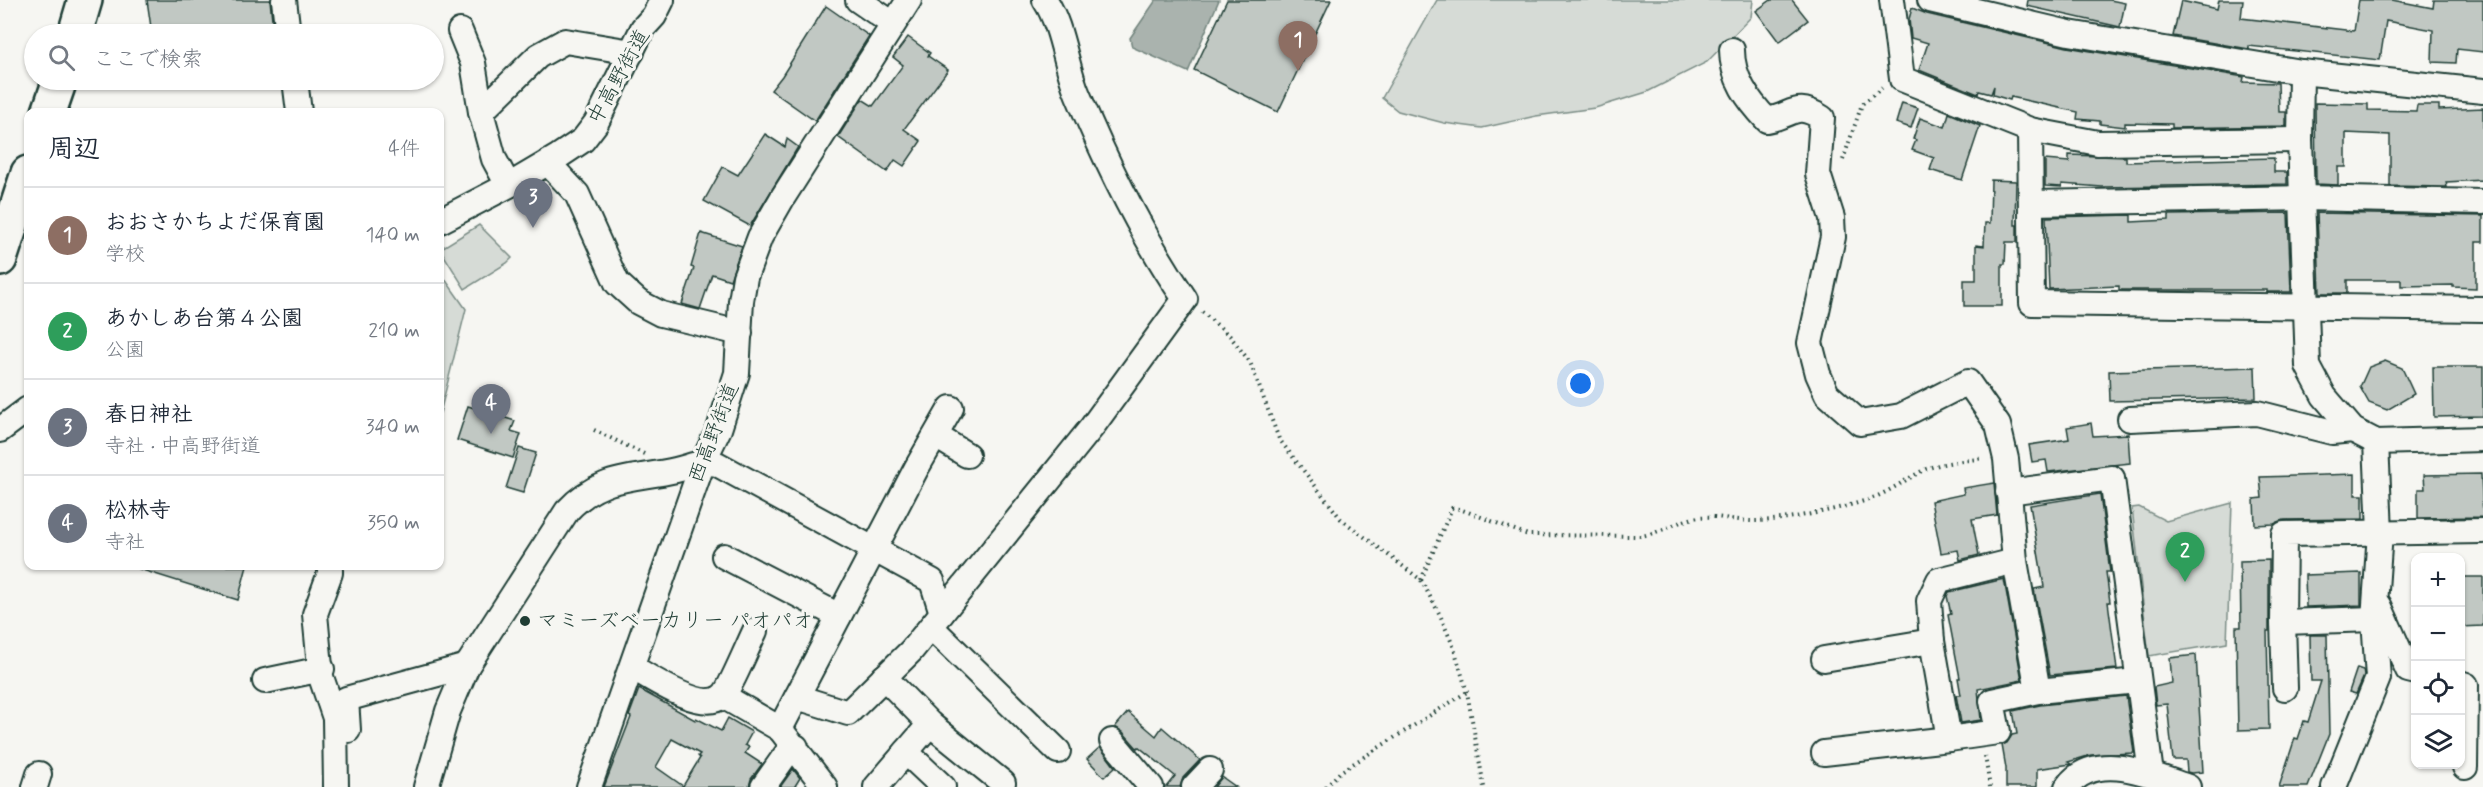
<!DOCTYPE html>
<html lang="ja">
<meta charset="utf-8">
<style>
body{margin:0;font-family:Mynerve,"Klee One",sans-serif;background:#f6f6f7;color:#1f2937}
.controls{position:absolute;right:18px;bottom:18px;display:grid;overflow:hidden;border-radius:12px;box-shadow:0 2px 4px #0004}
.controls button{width:54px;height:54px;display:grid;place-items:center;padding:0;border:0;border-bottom:2px solid #e0e1e3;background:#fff;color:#1f2937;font:30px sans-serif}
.you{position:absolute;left:1581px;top:384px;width:21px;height:21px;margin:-15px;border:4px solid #fff;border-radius:50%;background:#1a73e8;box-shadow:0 0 0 9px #1a73e833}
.badge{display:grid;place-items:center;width:39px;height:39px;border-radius:50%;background:#1a73e8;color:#fff;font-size:20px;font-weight:700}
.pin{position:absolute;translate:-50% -50px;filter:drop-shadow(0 2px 3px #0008)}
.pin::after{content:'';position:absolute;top:32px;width:21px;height:18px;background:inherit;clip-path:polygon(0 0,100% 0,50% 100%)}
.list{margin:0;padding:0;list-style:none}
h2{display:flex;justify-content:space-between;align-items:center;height:78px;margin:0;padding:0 24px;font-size:26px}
h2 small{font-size:20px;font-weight:400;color:#747a83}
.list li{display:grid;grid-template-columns:39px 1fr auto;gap:18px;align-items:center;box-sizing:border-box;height:96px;padding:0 24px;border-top:2px solid #e0e1e3}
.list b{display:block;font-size:22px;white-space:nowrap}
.list p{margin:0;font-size:20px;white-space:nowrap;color:#747a83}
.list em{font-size:20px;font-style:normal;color:#747a83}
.icon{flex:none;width:33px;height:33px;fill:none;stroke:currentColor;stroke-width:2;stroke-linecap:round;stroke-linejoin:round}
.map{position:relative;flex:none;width:2483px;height:787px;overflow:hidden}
.search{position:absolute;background:#fff;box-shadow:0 2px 4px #0004;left:24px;top:24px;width:420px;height:66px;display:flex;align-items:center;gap:15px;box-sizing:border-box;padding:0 21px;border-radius:33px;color:#747a83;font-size:22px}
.panel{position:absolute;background:#fff;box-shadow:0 2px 4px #0004;left:24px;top:108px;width:420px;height:462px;border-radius:12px}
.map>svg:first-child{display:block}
</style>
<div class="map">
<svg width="2483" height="787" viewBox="0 0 2483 787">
<rect width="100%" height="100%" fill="#f6f6f2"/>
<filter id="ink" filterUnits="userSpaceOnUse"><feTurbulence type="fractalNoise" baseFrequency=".0167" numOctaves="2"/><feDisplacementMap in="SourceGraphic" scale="12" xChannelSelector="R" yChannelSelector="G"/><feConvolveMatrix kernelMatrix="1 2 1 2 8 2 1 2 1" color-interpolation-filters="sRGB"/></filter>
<g filter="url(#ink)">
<!-- green -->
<g fill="#d6dbd6" stroke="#7a8c85" stroke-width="1.5">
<polygon points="1437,0 1753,0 1751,17 1707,62 1647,92 1595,108 1536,116 1482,128 1444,123 1398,111 1382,98"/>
<polygon points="479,225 512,258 507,263 465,289 440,249"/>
<polygon points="440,272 466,309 440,413"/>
<polygon points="2232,503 2227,643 2149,656 2132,508 2139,507 2166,521"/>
</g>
<!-- water -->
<polygon fill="#aab3ae" stroke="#72847d" stroke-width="1.5" points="1156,0 1219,0 1188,72 1132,47 1130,38"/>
<!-- building -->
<g fill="#c1c8c3" stroke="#1f3d34" stroke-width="1.5" fill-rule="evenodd">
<polygon points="147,0 270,0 273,29 152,34"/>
<polygon points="1227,0 1331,0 1278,112 1194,70"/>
<polygon points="1771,0 1792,0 1808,20 1779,42 1756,11"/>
<polygon points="2028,0 2110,0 2125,3 2120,27 2027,6"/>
<polygon points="2219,0 2243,0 2241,18 2354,31 2359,0 2392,0 2433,8 2434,0 2483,0 2483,52 2457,49 2456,63 2432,62 2433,30 2386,21 2380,60 2249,46 2249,49 2173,36 2181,1 2217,9"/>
<polygon points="826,6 869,36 815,121 771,90 782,76"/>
<polygon points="1912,8 1927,14 2067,47 2244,77 2243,82 2278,83 2279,112 2286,112 2286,126 2172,128 2172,124 2125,123 2125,127 2100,124 2100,121 2077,119 2078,112 2011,97 2010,100 1993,95 1994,86 1991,94 1979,91 1978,94 1919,70 1928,43 1911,38 1909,19"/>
<polygon points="908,37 930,53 928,56 948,70 904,129 921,141 904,166 895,160 887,172 838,137 862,99 873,106 903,65 893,57"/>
<polygon points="1902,103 1918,108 1911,128 1896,123"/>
<polygon points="2315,103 2368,104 2368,110 2416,111 2417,105 2439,105 2439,110 2483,108 2483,180 2446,182 2447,187 2390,186 2390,135 2346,133 2346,167 2338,167 2338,185 2316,184"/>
<polygon points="1949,113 1980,126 1962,180 1930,170 1934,158 1912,150 1916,140 1913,139 1920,118 1945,127"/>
<polygon points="765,134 785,147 787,139 798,147 750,226 704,201 723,167 738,175"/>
<polygon points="2069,155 2126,157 2126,162 2274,158 2274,172 2287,172 2287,184 2102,187 2062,184 2062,187 2045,186 2045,160 2069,162"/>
<polygon points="1991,180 2016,181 2015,225 2017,225 2017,242 2006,242 2005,264 2002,264 2002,306 1964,306 1964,280 1976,280 1976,245 1984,246 1985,223 1990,223"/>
<polygon points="2288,213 2291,292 2267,292 2267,290 2119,290 2119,286 2049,289 2046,217 2131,215 2131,222 2169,220 2169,215"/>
<polygon points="2317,213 2483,216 2483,242 2476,242 2476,288 2453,287 2453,285 2401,286 2401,280 2347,280 2347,293 2320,293"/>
<polygon points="701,233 742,246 730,280 712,274 700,309 682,304 694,268 691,267"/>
<polygon points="2385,361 2402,368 2414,394 2387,410 2369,403 2360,387 2369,367"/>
<polygon points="2255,367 2256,398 2110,401 2109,371"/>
<polygon points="2433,367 2483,367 2483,416 2434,417"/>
<polygon points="468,406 515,421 511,431 521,434 513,458 457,440"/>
<polygon points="2091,423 2093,436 2128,434 2130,463 2048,472 2046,460 2032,462 2029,445 2069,439 2067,427"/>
<polygon points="519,448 536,453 523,493 506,488"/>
<polygon points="2355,474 2355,495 2363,495 2363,519 2284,520 2274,524 2255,525 2254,499 2262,498 2260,477"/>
<polygon points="2481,474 2483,517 2418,518 2418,489 2425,489 2424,475"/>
<polygon points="1994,483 1997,515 1972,519 1979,555 1960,560 1958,550 1941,553 1931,501 1964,494 1963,488"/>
<polygon points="2100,494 2110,572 2106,572 2110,602 2108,602 2117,669 2050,675 2034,589 2044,587 2030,505"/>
<polygon points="2269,560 2269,631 2267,631 2269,729 2238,730 2236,627 2241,627 2240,561"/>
<polygon points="139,566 247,566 238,600 139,569"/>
<polygon points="2361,573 2361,605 2306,607 2305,575"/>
<polygon points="2460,577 2483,577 2483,626 2460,627"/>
<polygon points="2004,579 2022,680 1978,689 1981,720 1961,723 1956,695 1961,695 1958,678 1960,678 1948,615 1951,614 1947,596 1949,592"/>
<polygon points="2310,635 2327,635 2329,734 2308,787 2279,787 2295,738 2298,739 2304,721 2308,722 2321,681 2311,681"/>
<polygon points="2196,655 2203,772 2191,773 2187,772 2186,760 2173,760 2167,704 2156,705 2154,687 2172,683 2170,658"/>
<polygon points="2357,668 2363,670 2364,676 2356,694 2349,692"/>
<path d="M639,689L695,720L696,718L721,731L728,718L752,732L745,745L749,747L745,753L762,764L751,779L749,787H604L631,717L629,716ZM672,739L700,754L698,756L700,758L683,786L656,767Z"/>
<polygon points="2126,696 2134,753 2091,755 2068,762 2071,764 2037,769 2037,787 2006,787 2006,768 2002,745 2007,743 2012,735 2017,734 2013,711 2040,705"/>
<polygon points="1128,712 1156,736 1162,727 1200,760 1183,778 1180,787 1166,787 1175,776 1139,747 1137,748 1123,732 1115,727"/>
<polygon points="1100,747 1115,767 1104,777 1087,759"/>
<polygon points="793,769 800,778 795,786 797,787 780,787"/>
<polygon points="1222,777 1236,787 1214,787"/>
</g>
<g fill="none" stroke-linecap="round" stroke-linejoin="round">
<defs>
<g id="minor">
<polyline points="284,0 288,34"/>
<polyline points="858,0 893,24"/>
<polyline points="1892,0 1902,79 2030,130 2098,143 2300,140"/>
<polyline points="1930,0 2069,33 2301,72 2483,91"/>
<polyline points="460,31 473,63 481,112 494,159 508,185"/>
<path d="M1732,50C1732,78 1748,100 1767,120C1794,115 1795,101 1822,118L1818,174L1832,218L1833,237L1810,343L1818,374L1827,394L1860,423L1901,416L1968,382L1998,425L2006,459L2015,561L2038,691"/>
<polyline points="2301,72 2300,140 2308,366 2324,396 2353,430 2376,442 2483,439"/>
<polyline points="295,80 299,112"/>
<polyline points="481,112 538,56 565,41 632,52"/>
<polyline points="2030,130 2032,303 2483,309"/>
<polyline points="548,163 577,194 617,283 638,302 661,314 740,333"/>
<polyline points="2031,203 2302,198 2483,202"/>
<polyline points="440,221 515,182 559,156 583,140 596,123 643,28 654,16 662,0"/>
<polyline points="2130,419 2257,413 2332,432 2353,430"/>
<polyline points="0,430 28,409"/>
<polyline points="936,436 967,455"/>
<polyline points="2008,492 2112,478 2151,774"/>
<polyline points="724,556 839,616"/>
<polyline points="2015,561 1939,580 1929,601 1932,641 1949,739 1998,732 1992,701 2038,691 2137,681"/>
<polyline points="330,566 330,573 315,614 321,677 335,718 336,787"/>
<polyline points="2379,605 2408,670 2416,672"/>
<polyline points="2283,622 2374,619"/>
<polyline points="931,627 1058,751"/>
<polyline points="1824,659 1932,641"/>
<path d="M632,667C651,678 701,712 721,697C729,692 749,643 755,631"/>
<polyline points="884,677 930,724 1003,783"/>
<polyline points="265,681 322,669"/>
<polyline points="2460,683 2466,685 2465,767"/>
<polyline points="2285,688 2283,622 2284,534 2483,531"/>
<polyline points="723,696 780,729 825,787"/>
<path d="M797,697L848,713L911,651L942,613L1092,427L1185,299C1144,239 1106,162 1078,95C1065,65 1063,28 1045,0"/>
<polyline points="780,729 916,469 951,408"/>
<polyline points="348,730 346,699 467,666"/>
<polyline points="1112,741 1151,787"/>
<polyline points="906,752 943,787"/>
<polyline points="1824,753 1949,739"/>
<polyline points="35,787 39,774"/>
<path d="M426,787L448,711L467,666L567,511C600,475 632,480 676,470C693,466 699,461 717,464L932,581L942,613"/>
<polyline points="589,787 703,462 719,429 737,373 741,301 745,277 760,237 783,197 909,0"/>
<polyline points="763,787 787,753 796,747"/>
<polyline points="876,787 930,724"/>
<polyline points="1194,787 1210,770"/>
<path d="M2067,787C2095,749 2152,775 2188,787"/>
<polyline points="2334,787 2378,678 2374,619 2380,532 2376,442"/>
</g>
<g id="highway">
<polyline points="75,34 85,0"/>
<polyline points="49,112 60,80"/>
<polyline points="0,259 28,173"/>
</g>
</defs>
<!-- minor casing -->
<use href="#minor" stroke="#1f3d34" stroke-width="28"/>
<!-- highway casing -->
<use href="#highway" stroke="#1f3d34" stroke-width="38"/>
<!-- path -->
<g stroke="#1f3d34" stroke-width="4" stroke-dasharray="1.5 4.5" stroke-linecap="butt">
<polyline points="1843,160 1862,104 1882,88"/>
<polyline points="1202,312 1230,336 1250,362 1279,439 1341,519 1421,580 1440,615 1454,648 1467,692 1484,787"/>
<polyline points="594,430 644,454"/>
<path d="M1421,580L1452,508L1460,509L1528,535L1639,536C1660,534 1678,520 1699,517C1719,515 1738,522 1758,521C1788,520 1841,509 1870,499C1890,492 1907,478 1926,469C1944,462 1965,461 1984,458"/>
<polyline points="1985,756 1990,787"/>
<polyline points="1326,787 1340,772 1467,692"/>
</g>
<!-- minor -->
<use href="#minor" stroke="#f6f6f2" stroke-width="24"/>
<!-- highway -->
<use href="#highway" stroke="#f6f6f2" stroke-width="33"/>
</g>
</g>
<!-- markers -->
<circle fill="#1f3d34" stroke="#f6f6f2" stroke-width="2" cx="525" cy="621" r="6"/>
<g text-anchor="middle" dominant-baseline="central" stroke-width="6" stroke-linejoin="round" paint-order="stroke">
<!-- street labels -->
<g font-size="21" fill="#1f3d34" stroke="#f6f6f2">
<text transform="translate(619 77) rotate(-61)">中高野街道</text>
<text transform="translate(714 433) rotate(-69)">西高野街道</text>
</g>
<!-- poi labels -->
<g font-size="21" fill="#1f3d34" stroke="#f6f6f2" text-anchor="start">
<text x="537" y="621">マミーズベーカリー パオパオ</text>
</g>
</g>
</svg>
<div class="controls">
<button>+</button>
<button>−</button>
<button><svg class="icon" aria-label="locate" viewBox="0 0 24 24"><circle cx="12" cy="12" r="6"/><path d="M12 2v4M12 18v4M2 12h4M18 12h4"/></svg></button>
<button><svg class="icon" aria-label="layers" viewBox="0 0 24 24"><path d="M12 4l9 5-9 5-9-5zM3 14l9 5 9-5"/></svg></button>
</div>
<div class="you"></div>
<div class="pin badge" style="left:1298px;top:71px;background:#8d6e63">1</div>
<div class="pin badge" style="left:2185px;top:582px;background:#2e9e5b">2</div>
<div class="pin badge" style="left:533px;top:228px;background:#6b7280">3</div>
<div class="pin badge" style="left:491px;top:434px;background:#6b7280">4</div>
<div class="search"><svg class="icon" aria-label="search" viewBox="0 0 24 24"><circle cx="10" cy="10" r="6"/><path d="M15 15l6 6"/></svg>ここで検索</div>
<section class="panel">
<h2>周辺<small>4件</small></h2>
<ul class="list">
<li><span class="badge" style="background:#8d6e63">1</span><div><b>おおさかちよだ保育園</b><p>学校</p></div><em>140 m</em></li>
<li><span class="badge" style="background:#2e9e5b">2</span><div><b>あかしあ台第４公園</b><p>公園</p></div><em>210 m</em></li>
<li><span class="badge" style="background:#6b7280">3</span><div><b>春日神社</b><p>寺社 · 中高野街道</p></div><em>340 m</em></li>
<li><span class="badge" style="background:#6b7280">4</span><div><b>松林寺</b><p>寺社</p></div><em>350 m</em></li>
</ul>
</section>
</div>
